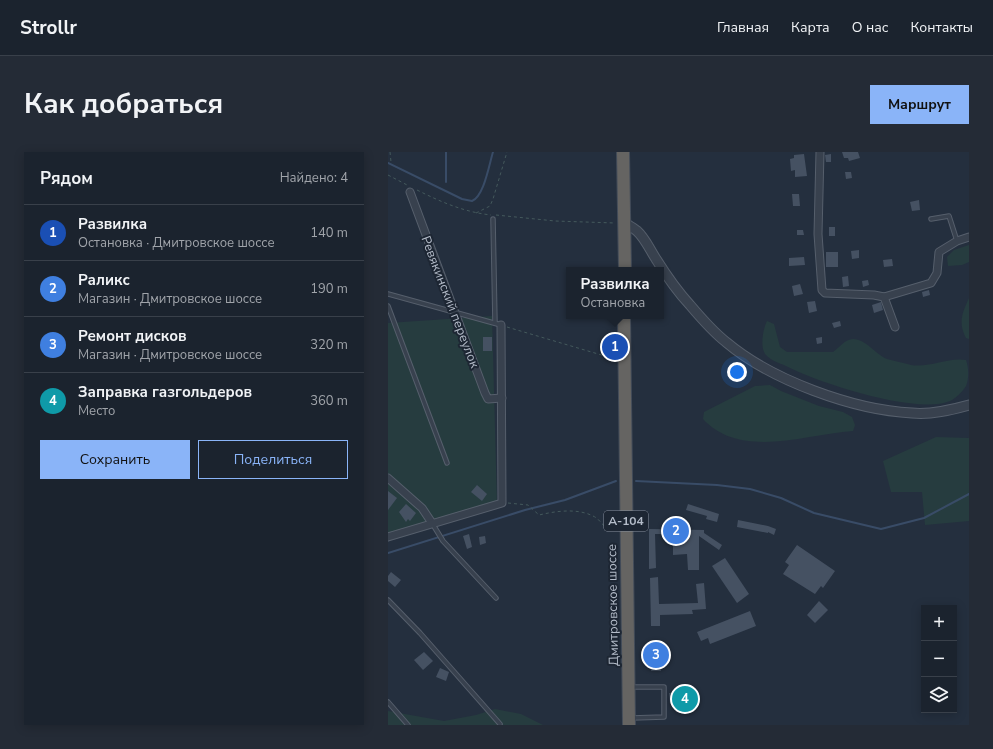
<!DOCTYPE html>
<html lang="ru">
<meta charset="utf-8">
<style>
body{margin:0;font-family:"Nunito Sans",sans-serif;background:#242b36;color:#f1f3f6}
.controls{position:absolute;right:12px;bottom:12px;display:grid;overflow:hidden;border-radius:0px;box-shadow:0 2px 10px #0003}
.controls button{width:36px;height:36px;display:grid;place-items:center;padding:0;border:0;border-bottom:1px solid #39404a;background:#1b232e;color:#f1f3f6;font:20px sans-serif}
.you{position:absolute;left:349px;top:220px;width:14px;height:14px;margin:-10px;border:3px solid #fff;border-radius:50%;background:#1a73e8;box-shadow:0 0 0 6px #1a73e833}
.badge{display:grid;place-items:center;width:26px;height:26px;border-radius:50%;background:#8ab4f8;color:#fff;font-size:13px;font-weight:700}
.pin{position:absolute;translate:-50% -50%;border:2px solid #fff;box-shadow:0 1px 4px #0006}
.popup{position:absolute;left:178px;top:115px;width:98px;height:52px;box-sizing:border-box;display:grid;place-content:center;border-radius:0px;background:#1b232e;filter:drop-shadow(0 1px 3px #0005);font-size:13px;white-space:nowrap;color:#a0a4aa}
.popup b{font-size:15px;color:#f1f3f6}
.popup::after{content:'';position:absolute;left:50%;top:100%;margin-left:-8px;border:8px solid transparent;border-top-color:#1b232e}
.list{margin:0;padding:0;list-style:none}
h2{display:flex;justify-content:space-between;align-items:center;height:52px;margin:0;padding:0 16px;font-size:17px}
h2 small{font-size:13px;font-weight:400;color:#a0a4aa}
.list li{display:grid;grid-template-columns:26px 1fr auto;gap:12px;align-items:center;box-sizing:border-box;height:56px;padding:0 16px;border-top:1px solid #39404a}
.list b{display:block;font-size:15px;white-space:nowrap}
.list p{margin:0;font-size:13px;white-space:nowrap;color:#a0a4aa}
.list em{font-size:13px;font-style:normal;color:#a0a4aa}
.actions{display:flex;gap:8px;padding:12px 16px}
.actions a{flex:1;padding:9px 0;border:1px solid #8ab4f8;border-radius:0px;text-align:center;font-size:14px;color:#8ab4f8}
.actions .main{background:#8ab4f8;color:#111}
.icon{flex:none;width:22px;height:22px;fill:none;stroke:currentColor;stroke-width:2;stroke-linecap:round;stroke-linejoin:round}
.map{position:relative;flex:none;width:581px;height:573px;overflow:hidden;border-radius:0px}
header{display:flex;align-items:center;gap:24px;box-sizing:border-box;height:56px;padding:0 20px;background:#1b232e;border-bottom:1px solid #39404a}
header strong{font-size:19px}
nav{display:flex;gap:22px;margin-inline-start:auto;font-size:14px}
.intro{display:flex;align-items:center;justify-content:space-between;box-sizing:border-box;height:96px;padding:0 24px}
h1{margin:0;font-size:28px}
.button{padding:10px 18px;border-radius:0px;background:#8ab4f8;color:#111;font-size:14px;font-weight:700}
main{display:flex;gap:24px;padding:0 24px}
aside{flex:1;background:#1b232e;border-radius:0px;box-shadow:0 2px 10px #0003}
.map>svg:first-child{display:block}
</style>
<header>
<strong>Strollr</strong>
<nav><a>Главная</a><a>Карта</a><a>О нас</a><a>Контакты</a></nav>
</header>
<div class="intro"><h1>Как добраться</h1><a class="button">Маршрут</a></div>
<main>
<aside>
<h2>Рядом<small>Найдено: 4</small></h2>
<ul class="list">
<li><span class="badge" style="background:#1a4fb4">1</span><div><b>Развилка</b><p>Остановка · Дмитровское шоссе</p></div><em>140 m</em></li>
<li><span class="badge" style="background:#3f7fe0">2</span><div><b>Раликс</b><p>Магазин · Дмитровское шоссе</p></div><em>190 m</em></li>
<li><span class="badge" style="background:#3f7fe0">3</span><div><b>Ремонт дисков</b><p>Магазин · Дмитровское шоссе</p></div><em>320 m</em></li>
<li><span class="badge" style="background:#0f9aa8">4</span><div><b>Заправка газгольдеров</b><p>Место</p></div><em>360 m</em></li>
</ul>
<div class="actions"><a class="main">Сохранить</a><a>Поделиться</a></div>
</aside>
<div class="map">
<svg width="581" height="573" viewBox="0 0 581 573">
<rect width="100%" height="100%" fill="#242f3e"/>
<!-- green -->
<g fill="#263c3f">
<polygon points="581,93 581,110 574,113 560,114 559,105 566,98"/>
<path d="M581,146V187L578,186C570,171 574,161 581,146Z"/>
<polygon points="104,164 109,352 0,388 0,171"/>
<path d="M379,169L386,172L392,195L399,200H445C451,196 457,187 465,187C478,187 487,202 499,207C506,209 516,211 523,213C542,216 560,205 578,208C581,217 581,226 578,234C575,239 567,247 562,249C528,263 431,231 398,214C391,211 382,208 377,202C372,194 375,177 379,169Z"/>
<path d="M382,233L393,239L431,254L455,260L464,265L467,273L465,279C418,282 353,308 315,267L316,260L367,234Z"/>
<polygon points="548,285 581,286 581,369 537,373 534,340 503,340 495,309"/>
<polygon points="107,557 133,562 155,573 0,573 0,559 56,569 88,563"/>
</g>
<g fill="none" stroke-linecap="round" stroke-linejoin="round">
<!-- stream -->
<g stroke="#394c67" stroke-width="2">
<path d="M0,11L74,47L84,49C96,44 101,13 105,0"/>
<polyline points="58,30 58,0"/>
<polyline points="248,329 329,333 362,337 393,346 426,361 493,377 536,366 581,342"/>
<polyline points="0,401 137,358 177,348 228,329"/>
</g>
</g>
<!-- building -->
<g fill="#455162">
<polygon points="454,0 470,0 472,6 461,9 460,6 456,6"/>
<polygon points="416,2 419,24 407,25 407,18 403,19 402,7 406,6 406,3"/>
<polygon points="443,2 443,10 438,10 437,3"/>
<polygon points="457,20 463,20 464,26 458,27"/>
<polygon points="404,42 411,42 412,54 405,54"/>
<polygon points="531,48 532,58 524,59 522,50"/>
<rect x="441" y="75" width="6" height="9"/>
<polygon points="409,78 415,78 416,83 409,83"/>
<polygon points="471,98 471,106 464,107 463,99"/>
<rect x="438" y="100" width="12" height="15"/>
<polygon points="416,105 417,113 401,114 401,106"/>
<polygon points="504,107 505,114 496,115 495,108"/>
<polygon points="460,124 461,134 455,135 454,125"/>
<polygon points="480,128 481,133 475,135 474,129"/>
<polygon points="412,132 415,142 406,144 404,134"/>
<polygon points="541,138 542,143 535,145 534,140"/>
<polygon points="427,149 429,159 421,161 419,150"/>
<polygon points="493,150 495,158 486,161 484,153"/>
<polygon points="452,169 453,174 446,176 444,171"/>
<rect x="95" y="185" width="9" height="14"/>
<polygon points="434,185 434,191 429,192 428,186"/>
<polygon points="89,333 99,342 94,349 83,340"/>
<polygon points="0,339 9,346 0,358"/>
<polygon points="18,352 28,361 22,369 20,367 18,370 11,360"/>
<polygon points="300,352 331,362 329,370 318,367 319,364 298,358"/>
<polygon points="350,368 380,374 388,377 386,383 380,380 380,381 349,375"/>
<polygon points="261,377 316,378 316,381 334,393 331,398 311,384 311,418 300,418 299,402 285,403 285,382 267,382 268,416 261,417"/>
<polygon points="81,382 84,395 79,397 75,384"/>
<polygon points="97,384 98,391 92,393 91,385"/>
<polygon points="409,393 447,419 435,436 433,434 427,442 395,422 401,413 397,410"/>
<polygon points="337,406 361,442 349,451 324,414"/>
<polygon points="3,420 13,428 7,435 0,429 0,424"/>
<polygon points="270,425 271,452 310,451 308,432 316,431 318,457 304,458 305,462 272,463 272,474 263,474 262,426"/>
<polygon points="431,449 440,458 427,471 419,463"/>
<polygon points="362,459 368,474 322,492 320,486 313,489 309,480"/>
<polygon points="36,500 45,509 35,518 26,508"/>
<polygon points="264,500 274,500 273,519 263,519"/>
<polygon points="52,516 61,520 58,529 48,525"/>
<polygon points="301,540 301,548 288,549 288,552 282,552 281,541"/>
</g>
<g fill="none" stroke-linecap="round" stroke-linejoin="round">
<defs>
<g id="service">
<polyline points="105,67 107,171"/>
<polyline points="543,67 561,64 569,89"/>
<polyline points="0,142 113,173"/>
<polyline points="0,154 59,311"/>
<polyline points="44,371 55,389 108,446"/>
<polyline points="0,448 32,481 112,572"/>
<polyline points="243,535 276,535 276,565 244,566"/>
<polyline points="0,550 20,573"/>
</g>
<g id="minor">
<polyline points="432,0 430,82 434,138 437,141 486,143 496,145 507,175"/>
<polyline points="22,40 97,241 100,247 114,246"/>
<polyline points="496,145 543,131 549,121 551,100 569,89 581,85"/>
<polyline points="0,326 34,356 44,371"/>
<polyline points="0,385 114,351 113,173"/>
</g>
<path id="tertiary" d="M237,71C241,74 246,76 249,79C257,86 262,98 268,107C278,123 289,139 302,153C313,166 324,179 338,190C383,228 465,258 524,261C543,263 563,258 581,253"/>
<g id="trunk">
<polyline points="235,0 237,118"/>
<polyline points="236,164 241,573"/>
</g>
</defs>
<!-- service casing -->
<use href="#service" stroke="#565f6c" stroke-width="5.5"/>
<!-- minor casing -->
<use href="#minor" stroke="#565f6c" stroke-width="9"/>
<!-- tertiary casing -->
<use href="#tertiary" stroke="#565f6c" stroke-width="11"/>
<!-- trunk casing -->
<use href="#trunk" stroke="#434c59" stroke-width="14"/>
<!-- path -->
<g stroke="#44595c" stroke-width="1" stroke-dasharray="3 3" stroke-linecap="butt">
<polyline points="2,0 3,10"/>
<polyline points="0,23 21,34"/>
<path d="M29,38C53,50 76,60 103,63"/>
<polyline points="88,61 102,54 105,47 119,0"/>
<polyline points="108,63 167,69 227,71"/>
<polyline points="119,175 227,207"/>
<path d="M120,351L140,353L151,363C168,359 189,356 205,364C216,369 211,377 229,375"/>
</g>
<!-- service -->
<use href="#service" stroke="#38414e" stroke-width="3.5"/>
<!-- minor -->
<use href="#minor" stroke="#38414e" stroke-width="7"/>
<!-- tertiary -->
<use href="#tertiary" stroke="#38414e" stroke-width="9"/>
<!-- trunk -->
<use href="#trunk" stroke="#656462" stroke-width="12"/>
</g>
<g text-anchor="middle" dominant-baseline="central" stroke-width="4" stroke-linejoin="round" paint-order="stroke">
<!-- shield labels -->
<rect fill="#1d2633" stroke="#878f9c" stroke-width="1" x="216" y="359" width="44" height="20" rx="3"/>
<g font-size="12" font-weight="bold" fill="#b4bcc9">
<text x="238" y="369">А-104</text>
</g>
<!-- street labels -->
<g font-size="13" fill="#b4bcc9" stroke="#1d2633">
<text transform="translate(62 150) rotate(69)">Ревякинский переулок</text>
<text transform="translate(225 453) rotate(-91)">Дмитровское шоссе</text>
</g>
</g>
</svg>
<div class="controls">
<button>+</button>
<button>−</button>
<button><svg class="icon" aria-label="layers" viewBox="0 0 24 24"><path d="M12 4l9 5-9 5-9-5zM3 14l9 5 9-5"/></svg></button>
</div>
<div class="you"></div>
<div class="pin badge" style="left:227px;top:195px;background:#1a4fb4">1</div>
<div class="popup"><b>Развилка</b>Остановка</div>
<div class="pin badge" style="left:288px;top:379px;background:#3f7fe0">2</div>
<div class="pin badge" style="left:268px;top:503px;background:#3f7fe0">3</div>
<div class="pin badge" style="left:297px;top:547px;background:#0f9aa8">4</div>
</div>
</main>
